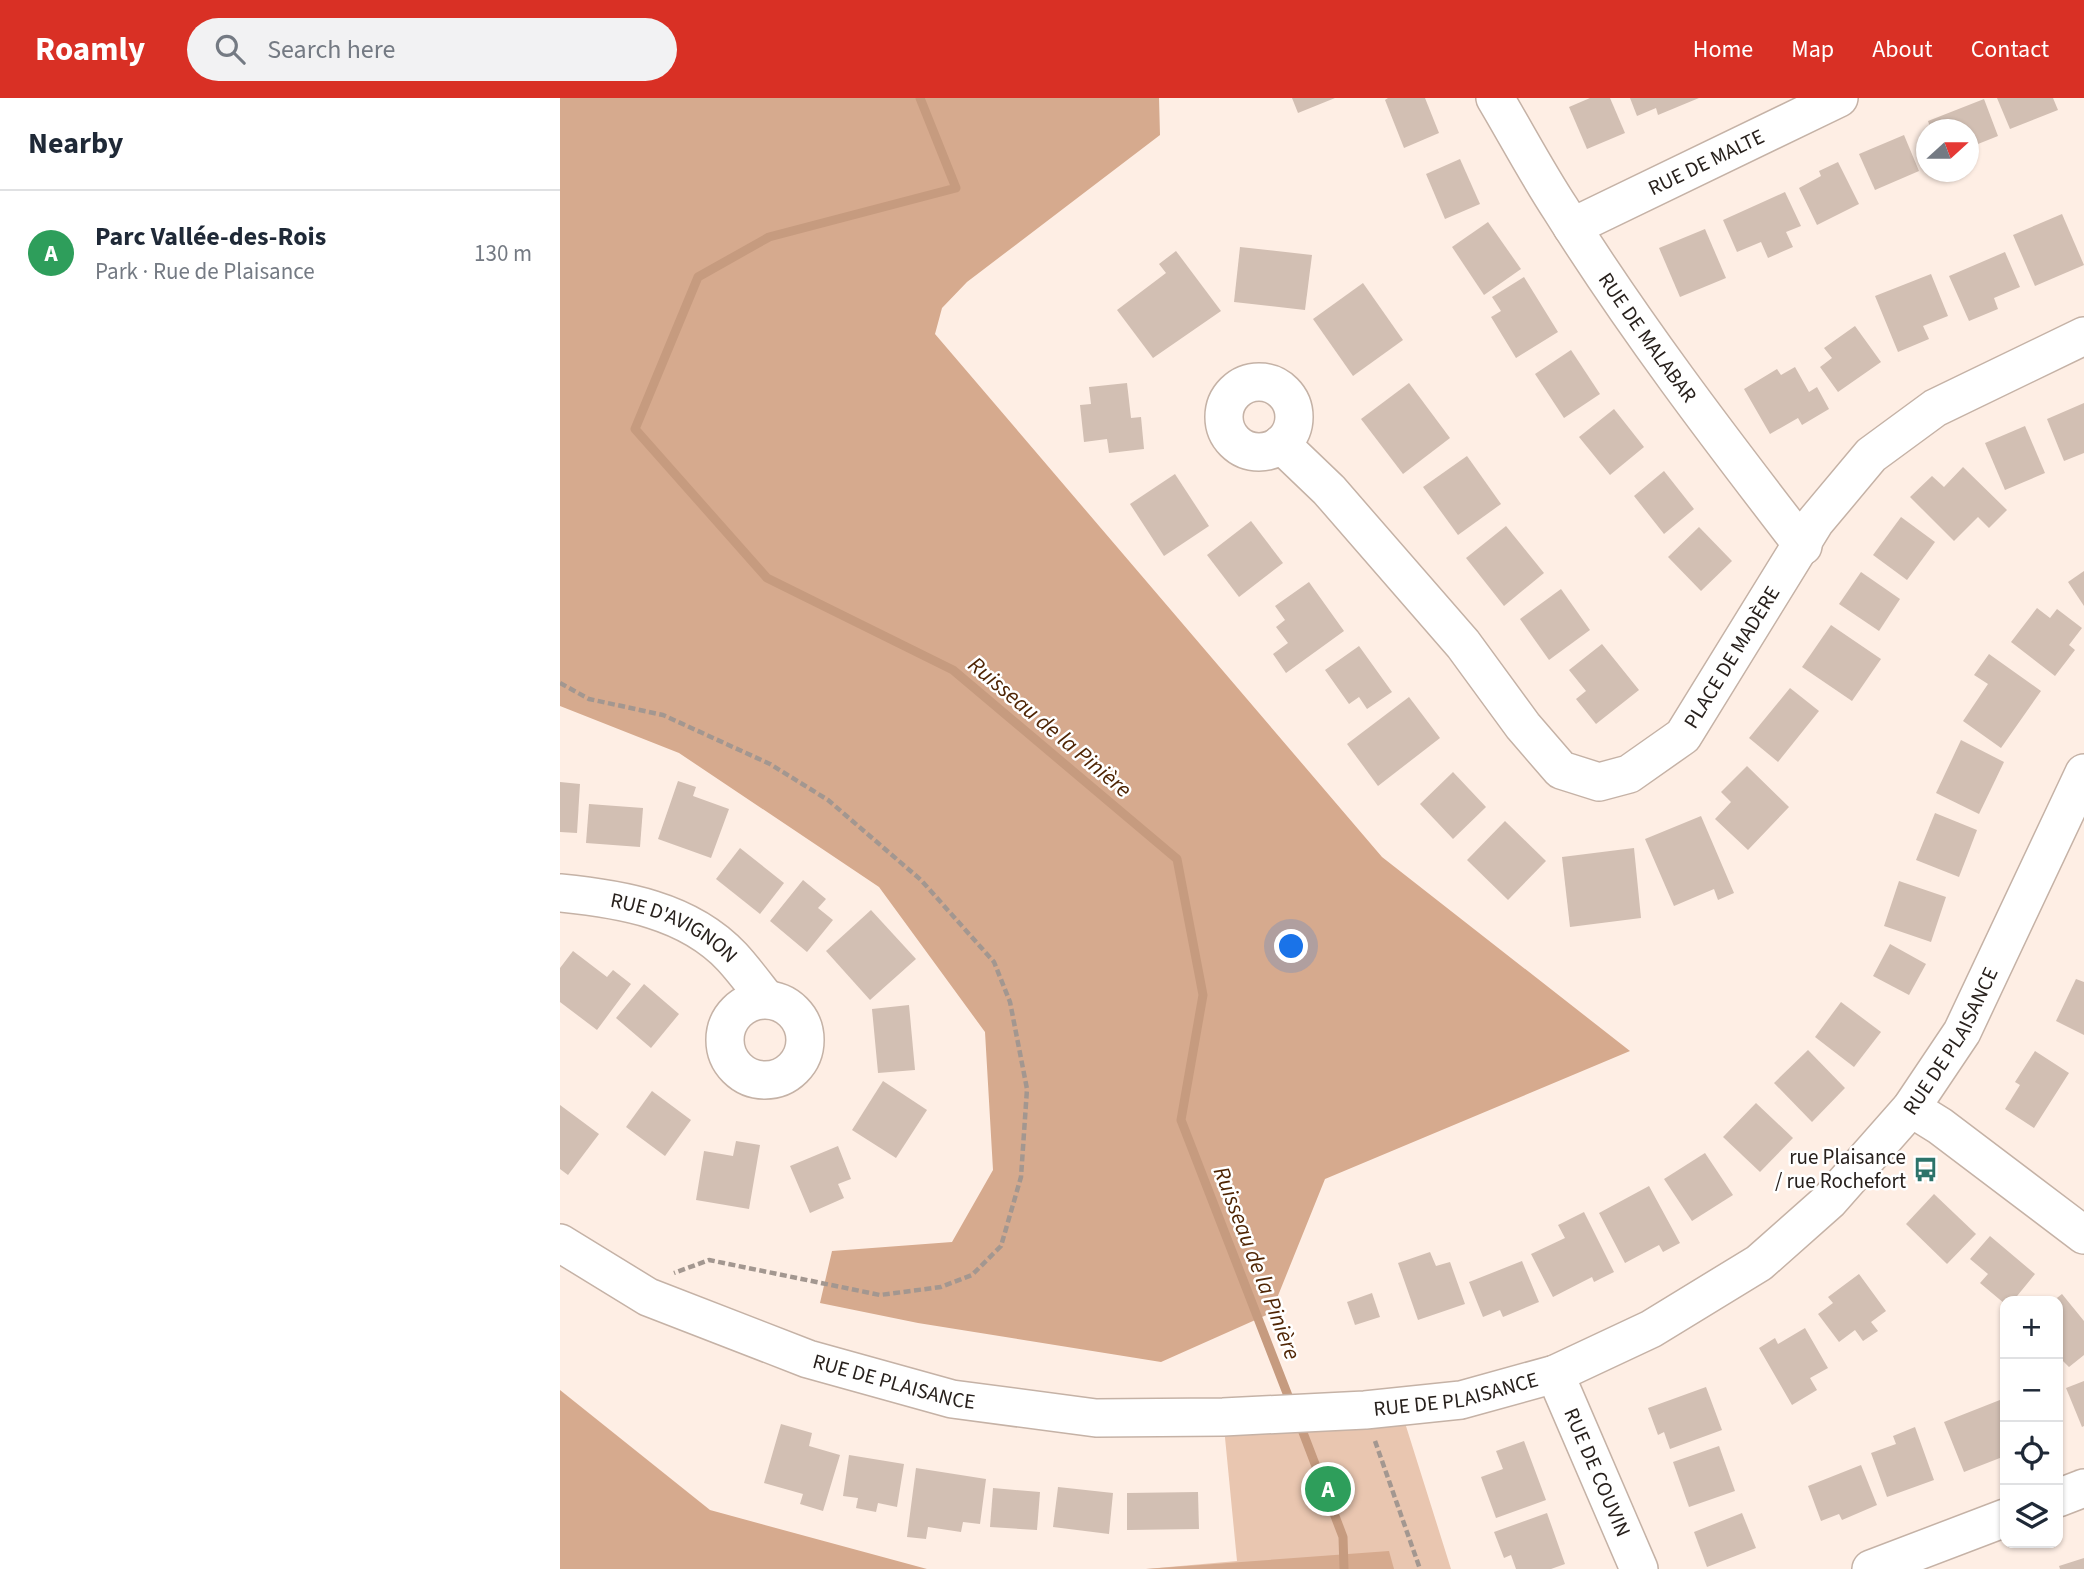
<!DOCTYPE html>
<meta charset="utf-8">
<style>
body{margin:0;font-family:"Source Sans 3",sans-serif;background:#f2f2f3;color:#1f2937}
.controls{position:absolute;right:21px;bottom:21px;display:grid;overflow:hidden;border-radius:14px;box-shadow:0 2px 5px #0004}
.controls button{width:63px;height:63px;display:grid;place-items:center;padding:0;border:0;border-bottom:2px solid #e0e1e3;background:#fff;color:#1f2937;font:35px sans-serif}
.compass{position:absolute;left:1356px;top:21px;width:63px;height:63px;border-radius:50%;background:#fff;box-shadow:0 2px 5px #0004;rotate:69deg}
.you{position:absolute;left:732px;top:849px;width:24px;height:24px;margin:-18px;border:5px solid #fff;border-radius:50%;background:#1a73e8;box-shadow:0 0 0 10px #1a73e833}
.badge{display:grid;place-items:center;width:46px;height:46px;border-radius:50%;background:#d93025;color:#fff;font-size:23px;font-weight:700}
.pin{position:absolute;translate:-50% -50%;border:4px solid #fff;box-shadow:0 2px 7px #0006}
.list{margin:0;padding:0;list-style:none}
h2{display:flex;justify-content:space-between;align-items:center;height:91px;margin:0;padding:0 28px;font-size:30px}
h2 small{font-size:23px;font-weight:400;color:#747a83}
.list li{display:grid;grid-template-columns:46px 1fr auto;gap:21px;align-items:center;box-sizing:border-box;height:126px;padding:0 28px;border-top:2px solid #e0e1e3}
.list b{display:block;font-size:26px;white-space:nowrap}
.list p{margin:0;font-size:23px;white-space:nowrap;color:#747a83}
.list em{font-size:23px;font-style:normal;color:#747a83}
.icon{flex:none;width:38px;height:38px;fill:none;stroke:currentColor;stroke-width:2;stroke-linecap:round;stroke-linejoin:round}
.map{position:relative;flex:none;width:1524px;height:1471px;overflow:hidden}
header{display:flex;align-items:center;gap:42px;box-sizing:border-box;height:98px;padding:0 35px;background:#d93025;color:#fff}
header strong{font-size:33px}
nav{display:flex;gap:38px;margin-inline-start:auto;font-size:24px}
.search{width:490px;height:63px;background:#f2f2f3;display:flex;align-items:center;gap:18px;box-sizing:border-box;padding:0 24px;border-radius:38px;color:#747a83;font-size:26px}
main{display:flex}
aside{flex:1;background:#fff}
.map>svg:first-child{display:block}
</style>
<header>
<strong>Roamly</strong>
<div class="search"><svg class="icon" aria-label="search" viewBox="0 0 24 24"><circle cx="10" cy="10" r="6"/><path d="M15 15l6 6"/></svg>Search here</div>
<nav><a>Home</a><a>Map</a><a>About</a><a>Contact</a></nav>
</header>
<main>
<aside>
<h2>Nearby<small></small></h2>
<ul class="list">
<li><span class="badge" style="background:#2e9e5b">A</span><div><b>Parc Vallée-des-Rois</b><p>Park · Rue de Plaisance</p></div><em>130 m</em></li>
</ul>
</aside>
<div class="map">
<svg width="1524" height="1471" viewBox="0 0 1524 1471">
<rect width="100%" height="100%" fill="#feeee4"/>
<!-- green -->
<polygon fill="#e9c6b0" points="840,1309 891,1471 586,1471 677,1463 663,1319"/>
<!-- forest -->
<g fill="#d6aa8e">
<polygon points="0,0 599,0 600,37 407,184 382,210 375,236 822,759 1070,953 765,1081 711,1215 601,1264 358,1225 260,1205 272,1153 392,1144 433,1072 425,934 319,789 119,655 0,608"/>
<polygon points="0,1292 150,1412 367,1471 0,1471"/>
<polygon points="829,1453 834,1471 586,1471"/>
</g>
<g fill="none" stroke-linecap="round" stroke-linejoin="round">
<!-- stream -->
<g stroke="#c69b7f" stroke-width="9">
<polyline points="360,0 396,90 209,139 138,179 75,331 207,480 393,572 617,761 643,897 621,1022 732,1308"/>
<polyline points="739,1324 783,1439 784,1471"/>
</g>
</g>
<!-- building -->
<g fill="#d2bfb3">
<polygon points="732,0 775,0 738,15"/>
<polygon points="828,0 865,0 879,35 844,50 825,2"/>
<polygon points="1030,0 1050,0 1065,35 1027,51 1009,9"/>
<polygon points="1070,0 1139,0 1098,17 1096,10 1077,18"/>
<polygon points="1437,0 1493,0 1498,12 1450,31"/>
<polygon points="1424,1 1438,38 1408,50 1408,32 1371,32 1368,23"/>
<polygon points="1344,37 1359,73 1315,92 1299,56"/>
<polygon points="900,61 920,106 885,121 866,76"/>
<polygon points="1278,64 1299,106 1257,127 1239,90 1261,78 1259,73"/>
<polygon points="1225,94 1241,128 1226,134 1233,149 1208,160 1201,144 1177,154 1163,122"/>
<polygon points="1502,116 1524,167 1475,188 1453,137"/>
<polygon points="928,124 961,171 924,197 892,149"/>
<polygon points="1145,131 1166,180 1120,199 1099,150"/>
<polygon points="680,149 752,157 745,212 674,204"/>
<polygon points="616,153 661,213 593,260 557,212 606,175 599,166"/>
<polygon points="1445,154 1460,189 1434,200 1438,211 1409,223 1389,178"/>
<polygon points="1371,176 1388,218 1363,228 1369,241 1338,254 1315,198"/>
<polygon points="964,179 998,234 956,260 931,219 941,213 932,199"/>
<polygon points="803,185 843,242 793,278 753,221"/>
<polygon points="1295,228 1321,264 1278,294 1260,269 1272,260 1264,250"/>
<polygon points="1011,252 1040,296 1004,320 975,276"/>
<polygon points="1235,269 1249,294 1257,289 1269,311 1242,327 1238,320 1210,336 1184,291 1217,271 1221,277"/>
<polygon points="567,285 571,320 581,319 584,351 549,355 547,341 524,344 520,307 531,306 529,289"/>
<polygon points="849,285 890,340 843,376 801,321"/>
<polygon points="1524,305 1524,355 1504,363 1487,321"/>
<polygon points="1054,311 1084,349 1050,377 1019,339"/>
<polygon points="1465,328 1485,375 1445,392 1425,345"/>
<polygon points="907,358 941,406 898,437 863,389"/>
<polygon points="1403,369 1447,412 1429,430 1418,419 1394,443 1350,399 1372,378 1384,389"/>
<polygon points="1104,373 1134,411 1104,436 1074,398"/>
<polygon points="615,376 649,428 604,458 570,406"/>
<polygon points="1341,419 1375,444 1347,482 1313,457"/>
<polygon points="691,423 723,465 679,499 647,457"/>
<polygon points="946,428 984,475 944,508 906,460"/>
<polygon points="1139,429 1172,463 1141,493 1108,459"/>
<polygon points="1524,473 1524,508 1508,484"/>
<polygon points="1301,474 1340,501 1319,533 1279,506"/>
<polygon points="749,484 784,533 726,575 713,556 728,545 716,529 725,522 715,508"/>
<polygon points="1001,491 1030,532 989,562 960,521"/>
<polygon points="1477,510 1490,520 1497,511 1522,530 1509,547 1515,552 1495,578 1451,544"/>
<polygon points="1271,527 1321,561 1292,603 1242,569"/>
<polygon points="1042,546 1079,592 1036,626 1016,601 1026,593 1009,572"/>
<polygon points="799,548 832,594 807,611 799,599 789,606 765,572"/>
<polygon points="1429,556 1481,593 1441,650 1403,623 1428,586 1414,577"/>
<polygon points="1230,590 1259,613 1218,664 1189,640"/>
<polygon points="849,599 880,640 818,688 787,646"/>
<polygon points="1401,642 1444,664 1419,716 1376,695"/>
<polygon points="1187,668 1229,709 1188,752 1155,721 1171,704 1161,694"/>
<polygon points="893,674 926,709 893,741 860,706"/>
<polygon points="118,683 136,689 133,698 169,711 151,760 98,741"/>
<polygon points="0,684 20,686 17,735 0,734"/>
<polygon points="29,706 83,710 80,749 26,745"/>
<polygon points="1375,715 1417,732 1399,779 1356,762"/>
<polygon points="1141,718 1174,795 1158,802 1154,791 1114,808 1085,741"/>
<polygon points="945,723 986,763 948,802 907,762"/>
<polygon points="180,750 224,785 200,816 156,781"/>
<polygon points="1074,750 1081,820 1010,829 1002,759"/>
<polygon points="243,782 266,801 258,810 273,822 247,854 210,823"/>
<polygon points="1339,783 1386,799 1371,844 1324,828"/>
<polygon points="311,812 356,861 310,902 266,853"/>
<polygon points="1330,846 1366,866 1349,897 1313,878"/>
<polygon points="13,853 47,879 53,872 71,886 37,932 0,904 0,870"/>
<polygon points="1516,881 1524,884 1524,937 1496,923"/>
<polygon points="84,886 119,916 91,950 56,920"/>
<polygon points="1281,904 1321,934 1294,969 1255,939"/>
<polygon points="349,907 355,972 318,975 312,911"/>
<polygon points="1248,952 1285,990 1252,1024 1214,985"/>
<polygon points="1475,953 1509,975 1474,1030 1445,1011 1460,987 1455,984"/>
<polygon points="323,983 367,1012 336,1060 292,1032"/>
<polygon points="92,993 131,1022 105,1058 66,1029"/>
<polygon points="1196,1005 1233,1040 1200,1074 1163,1039"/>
<polygon points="0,1007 39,1036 8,1077 0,1071"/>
<polygon points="176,1043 200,1047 189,1111 136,1102 144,1053 173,1058"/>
<polygon points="278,1048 291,1081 278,1086 284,1100 250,1115 230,1068"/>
<polygon points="1145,1055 1173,1097 1132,1123 1104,1081"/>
<polygon points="1089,1088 1120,1145 1103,1154 1099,1147 1065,1165 1039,1115"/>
<polygon points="1374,1096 1416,1136 1387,1166 1346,1126"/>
<polygon points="1024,1114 1054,1174 1034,1184 1032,1179 993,1199 971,1156 1005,1140 998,1127"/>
<polygon points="1430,1138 1475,1176 1453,1203 1445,1203 1445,1206 1420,1185 1428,1176 1410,1161"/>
<polygon points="870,1154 876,1168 890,1164 905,1206 858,1222 838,1165"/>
<polygon points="962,1163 979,1204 943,1219 940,1212 923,1219 909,1184"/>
<polygon points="1299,1176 1326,1213 1311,1224 1318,1233 1303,1243 1295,1232 1279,1244 1258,1216 1273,1205 1268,1199"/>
<polygon points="812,1195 820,1219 795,1227 787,1204"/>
<polygon points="1502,1196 1524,1223 1524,1257 1509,1269 1498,1258 1498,1203 1493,1203"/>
<polygon points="1245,1230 1268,1270 1250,1280 1257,1292 1232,1307 1199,1250 1215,1240 1218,1246"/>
<polygon points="1524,1283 1524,1328 1522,1329 1506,1290"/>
<polygon points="1146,1289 1162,1332 1110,1351 1104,1334 1098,1337 1088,1310"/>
<polygon points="1445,1300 1445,1358 1404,1374 1384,1324"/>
<polygon points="221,1326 252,1335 249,1348 280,1357 263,1413 240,1406 243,1396 204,1385"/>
<polygon points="1355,1329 1374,1382 1327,1399 1311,1355 1336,1346 1333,1338"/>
<polygon points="964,1343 986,1402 936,1420 921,1379 943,1371 936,1353"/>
<polygon points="1159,1348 1175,1393 1129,1409 1113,1364"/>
<polygon points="289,1357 344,1366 337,1409 318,1405 316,1414 296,1410 298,1400 283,1398"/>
<polygon points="1301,1367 1317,1407 1282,1422 1279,1416 1261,1423 1248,1388"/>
<polygon points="356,1370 426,1381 420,1426 403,1424 401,1434 368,1429 366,1441 347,1439"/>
<polygon points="498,1389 553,1395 549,1436 493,1429"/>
<polygon points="433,1390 480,1394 477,1432 430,1429"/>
<polygon points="638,1394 639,1431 567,1432 567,1395"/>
<polygon points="987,1415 1005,1466 991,1471 956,1471 951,1457 944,1460 934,1434"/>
<polygon points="1182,1415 1196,1450 1147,1469 1134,1434"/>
<polygon points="1524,1460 1524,1471 1500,1471 1499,1468"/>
</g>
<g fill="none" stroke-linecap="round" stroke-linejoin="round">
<defs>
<g id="minor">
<path id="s1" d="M935,0C957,37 977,75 1000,110C1074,228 1158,338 1243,448"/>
<path id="s2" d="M1012,129L1279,0"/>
<circle cx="699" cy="319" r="35"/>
<path id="s3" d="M721,346L769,392L903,546L963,628L1001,672L1039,684L1069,676L1123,638L1255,424L1311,357L1375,310L1524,238"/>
<path id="s4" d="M0,795C61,801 128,812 172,859C184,872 195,887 206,901"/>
<circle cx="205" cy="942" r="40"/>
<polyline points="1351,1010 1380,1028 1524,1137"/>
<path id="s5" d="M0,1145L88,1199L248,1261L392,1301L536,1320L663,1319L805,1312L901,1302L995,1276L1091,1231L1199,1165L1269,1103L1351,1010L1402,934L1524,675"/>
<path id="s6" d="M995,1276L1079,1471"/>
<polyline points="1498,1400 1524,1390"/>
<polyline points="1311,1471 1445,1420"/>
</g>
</defs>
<!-- minor casing -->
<use href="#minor" stroke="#c5b2a6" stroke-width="40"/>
<!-- path -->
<g stroke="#a39790" stroke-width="4.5" stroke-dasharray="7 3.5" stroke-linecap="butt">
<polyline points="0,585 29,601 103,617 210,666 268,702 361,782 434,864 450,904 467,991 461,1079 441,1148 412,1177 381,1189 320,1197 149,1162 114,1175"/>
<polyline points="815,1343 860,1471"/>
</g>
<!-- minor -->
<use href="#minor" stroke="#fff" stroke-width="37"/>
</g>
<!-- icons -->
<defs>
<symbol id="bus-bare" viewBox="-9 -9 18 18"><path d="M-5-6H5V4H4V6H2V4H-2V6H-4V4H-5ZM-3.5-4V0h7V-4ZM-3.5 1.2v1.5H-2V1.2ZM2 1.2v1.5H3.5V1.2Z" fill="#2c736a" stroke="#fff" stroke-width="2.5" paint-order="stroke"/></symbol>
</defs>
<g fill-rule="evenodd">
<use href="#bus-bare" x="1348" y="1054" width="35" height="35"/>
</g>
<g text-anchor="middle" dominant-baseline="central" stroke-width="5" stroke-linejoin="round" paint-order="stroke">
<!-- street labels -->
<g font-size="21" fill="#28211d" stroke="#fff">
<text stroke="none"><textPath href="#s2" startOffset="149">RUE DE MALTE</textPath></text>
<text stroke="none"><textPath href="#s1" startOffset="284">RUE DE MALABAR</textPath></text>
<text stroke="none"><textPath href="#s3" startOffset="660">PLACE DE MADÈRE</textPath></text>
<text stroke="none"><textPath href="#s4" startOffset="121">RUE D'AVIGNON</textPath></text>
<text stroke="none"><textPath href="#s5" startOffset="1561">RUE DE PLAISANCE</textPath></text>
<text stroke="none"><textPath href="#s5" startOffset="364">RUE DE PLAISANCE</textPath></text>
<text stroke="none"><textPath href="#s5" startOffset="931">RUE DE PLAISANCE</textPath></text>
<text stroke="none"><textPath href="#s6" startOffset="107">RUE DE COUVIN</textPath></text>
</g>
<!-- poi labels -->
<g font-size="21" fill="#28211d" stroke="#fff" text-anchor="end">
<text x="1346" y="1059">rue Plaisance<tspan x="1346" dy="24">/ rue Rochefort</tspan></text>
</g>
<!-- water labels -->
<g font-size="23" font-style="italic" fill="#4f2504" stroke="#fff">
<text transform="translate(490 629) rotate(40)">Ruisseau de la Pinière</text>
<text transform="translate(697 1165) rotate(69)">Ruisseau de la Pinière</text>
</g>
</g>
</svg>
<div class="controls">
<button>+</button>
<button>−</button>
<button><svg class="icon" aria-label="locate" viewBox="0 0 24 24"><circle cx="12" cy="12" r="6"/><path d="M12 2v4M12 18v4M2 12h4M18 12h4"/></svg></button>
<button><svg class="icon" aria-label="layers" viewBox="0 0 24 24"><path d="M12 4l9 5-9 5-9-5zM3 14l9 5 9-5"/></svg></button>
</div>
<svg class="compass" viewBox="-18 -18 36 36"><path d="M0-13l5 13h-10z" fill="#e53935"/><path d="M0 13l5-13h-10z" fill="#747a83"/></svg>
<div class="you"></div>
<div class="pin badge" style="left:768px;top:1391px;background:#2e9e5b">A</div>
</div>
</main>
